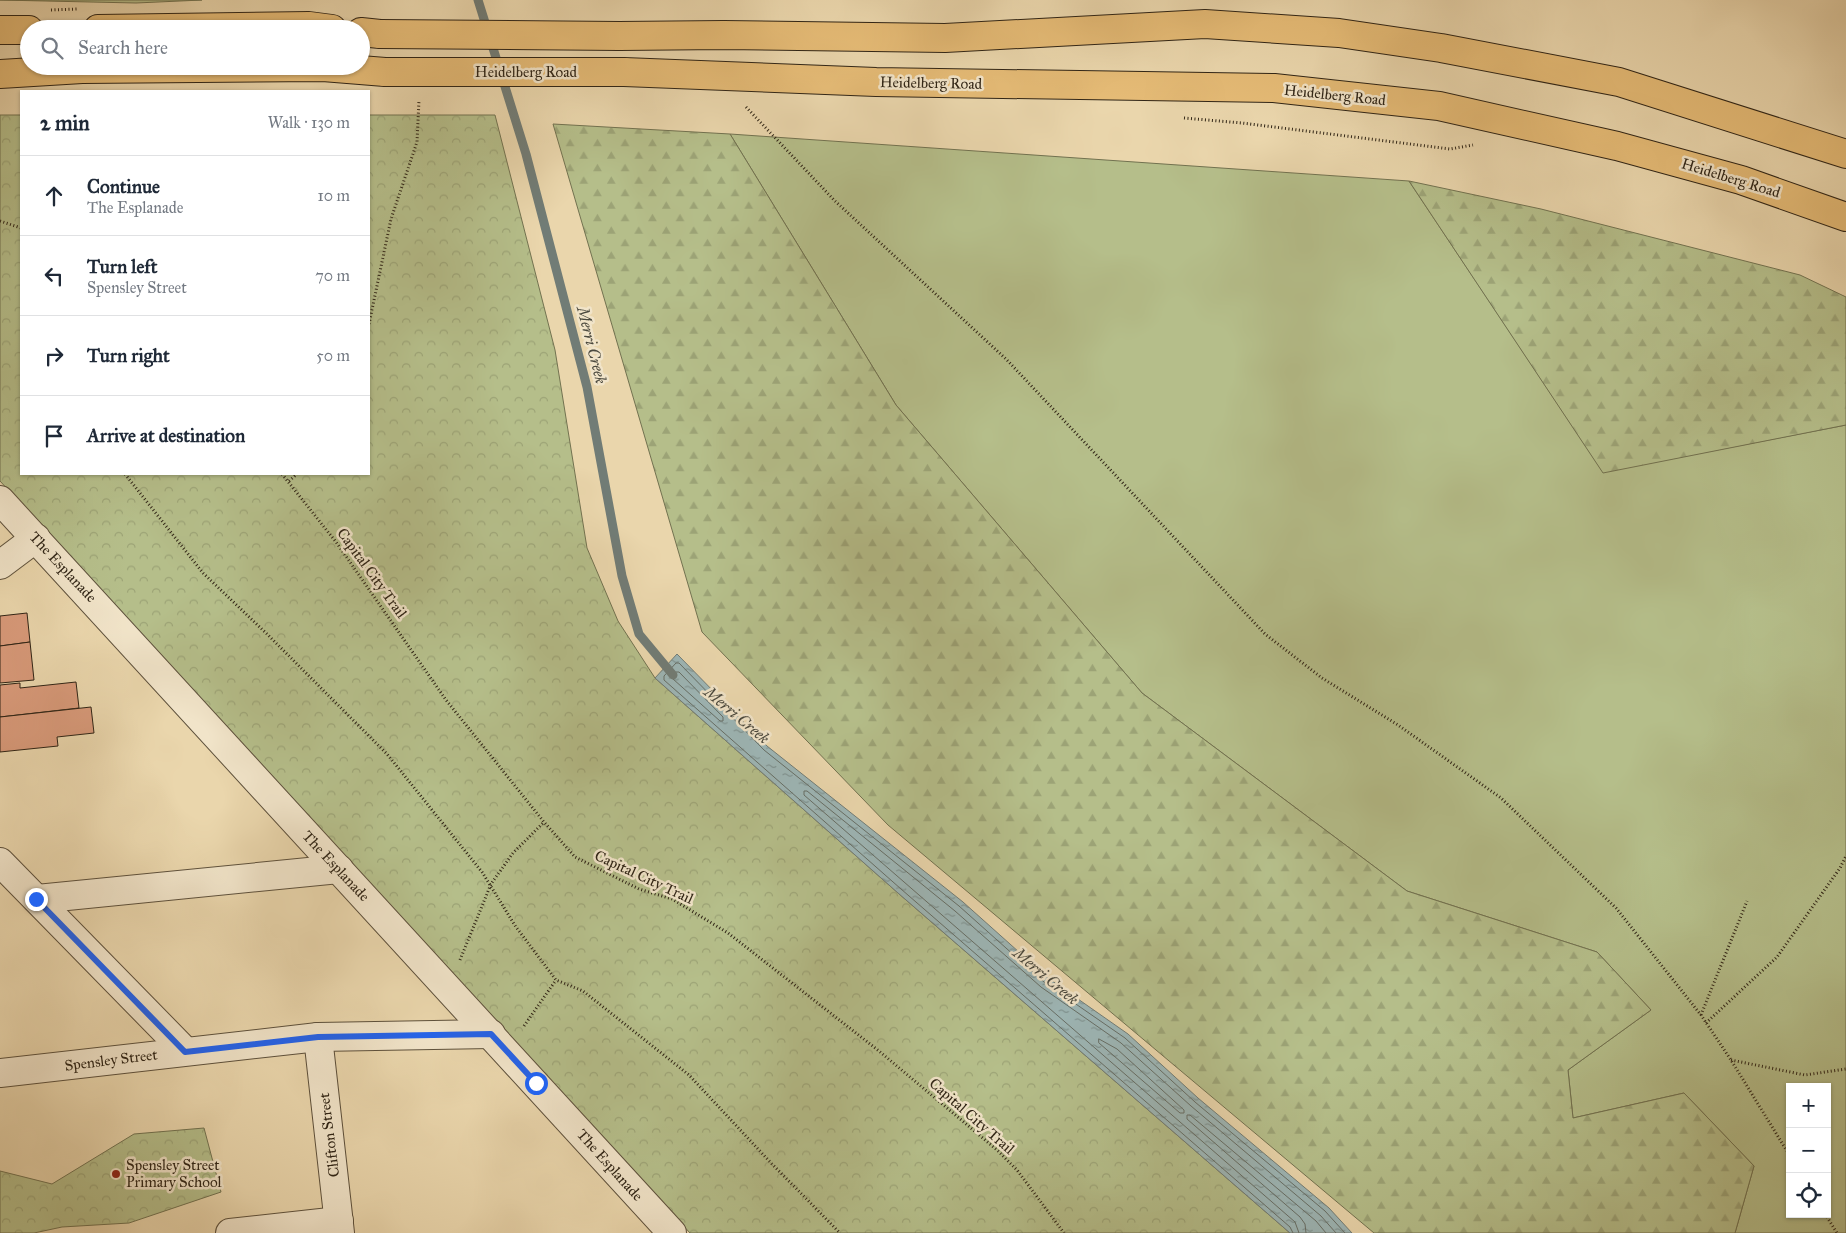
<!DOCTYPE html>
<meta charset="utf-8">
<style>
body{margin:0;font-family:"IM FELL Great Primer",serif;background:#f6f6f7;color:#1f2937}
.controls{position:absolute;right:15px;bottom:15px;display:grid;overflow:hidden;border-radius:0px;box-shadow:0 1px 4px #0004}
.controls button{width:45px;height:45px;display:grid;place-items:center;padding:0;border:0;border-bottom:1px solid #e0e1e3;background:#fff;color:#1f2937;font:25px sans-serif}
.stop{position:absolute;width:15px;height:15px;margin:-11px;border:4px solid #2563eb;border-radius:50%;background:#fff}
.stop.end{background:#2563eb;border-color:#fff;box-shadow:0 1px 5px #0008}
.list{margin:0;padding:0;list-style:none}
h2{display:flex;justify-content:space-between;align-items:center;height:65px;margin:0;padding:0 20px;font-size:21px}
h2 small{font-size:16px;font-weight:400;color:#747a83}
.list li{display:grid;grid-template-columns:32px 1fr auto;gap:15px;align-items:center;box-sizing:border-box;height:80px;padding:0 20px;border-top:1px solid #e0e1e3}
.list b{display:block;font-size:19px;white-space:nowrap}
.list p{margin:0;font-size:16px;white-space:nowrap;color:#747a83}
.list em{font-size:16px;font-style:normal;color:#747a83}
.icon{flex:none;width:28px;height:28px;fill:none;stroke:currentColor;stroke-width:2;stroke-linecap:round;stroke-linejoin:round}
.map{position:relative;flex:none;width:1846px;height:1233px;overflow:hidden}
.search{position:absolute;background:#fff;box-shadow:0 1px 4px #0004;left:20px;top:20px;width:350px;height:55px;display:flex;align-items:center;gap:12px;box-sizing:border-box;padding:0 18px;border-radius:28px;color:#747a83;font-size:19px}
.panel{position:absolute;background:#fff;box-shadow:0 1px 4px #0004;left:20px;top:90px;width:350px;height:385px;border-radius:0px}
.map>svg:first-child{display:block}
</style>
<div class="map">
<svg width="1846" height="1233" viewBox="0 0 1846 1233">
<defs>
<pattern id="forest-firs" width="22" height="20" patternUnits="userSpaceOnUse" patternTransform="scale(1.25)"><rect width="22" height="20" fill="#b5be8a"/><path d="M5 1l3.5 6h-7zM16 11l3.5 6h-7z" fill="#9ca376"/></pattern>
<pattern id="park-crowns" width="20" height="18" patternUnits="userSpaceOnUse" patternTransform="scale(1.25)"><rect width="20" height="18" fill="#b5be8a"/><path d="M2 6a3 3 0 1 1 6 0M12 15a3 3 0 1 1 6 0" fill="none" stroke="#9ca376"/></pattern>
<pattern id="water-ripples" width="26" height="14" patternUnits="userSpaceOnUse" patternTransform="scale(1.25)"><rect width="26" height="14" fill="#9db6b6"/><path d="M2 4q2-2 4 0t4 0M15 11q2-2 4 0t4 0" fill="none" stroke="#809493"/></pattern>
</defs>
<rect width="100%" height="100%" fill="#ead6ac"/>
<filter id="stains"><feTurbulence type="fractalNoise" baseFrequency=".004" numOctaves="4"/><feColorMatrix values="0 0 0 0 .2 0 0 0 0 .09 0 0 0 0 .02 0 0 0 .5 -.17"/></filter>
<radialGradient id="worn" r=".72"><stop offset=".6" stop-color="#630" stop-opacity="0"/><stop offset="1" stop-color="#630" stop-opacity=".3"/></radialGradient>
<!-- grass -->
<path fill="#b5be8a" stroke="#727250" fill-rule="evenodd" d="M730,134L1409,181L1603,472L1846,425V1233H1735L1754,1166L1684,1093L1573,1118L1568,1070L1651,1010L1597,952L1407,891L1142,693L896,405ZM1790,1087H1827V1214H1790Z"/>
<!-- forest -->
<g fill="url(#forest-firs)" stroke="#727250">
<polygon points="553,124 730,134 896,405 1142,693 1407,891 1597,952 1651,1010 1568,1070 1573,1118 1684,1093 1754,1166 1735,1233 1374,1233 888,825 702,632"/>
<polygon points="1409,181 1541,209 1800,275 1846,297 1846,425 1603,473"/>
</g>
<!-- park -->
<g fill="url(#park-crowns)" stroke="#727250">
<polygon points="0,0 202,0 136,3"/>
<polygon points="0,115 21,115 21,474 369,474 369,115 495,115 555,350 587,548 618,621 655,678 898,893 1290,1233 690,1233 0,481"/>
<polygon points="204,1128 221,1192 129,1223 62,1227 34,1233 0,1233 0,1171 52,1184 134,1134"/>
</g>
<!-- water -->
<polygon fill="url(#water-ripples)" stroke="#717c76" points="677,654 767,746 963,902 1048,978 1128,1034 1198,1098 1329,1208 1352,1233 1290,1233 898,893 655,678"/>
<g fill="none" stroke-linecap="round" stroke-linejoin="round">
<!-- shore -->
<g stroke="#666e66" stroke-width="1">
<polygon points="676,672 679,672 723,717 723,721 720,721 673,679"/>
<polygon points="1099,1039 1117,1049 1184,1110 1184,1113 1180,1113 1099,1043"/>
<polyline points="1293,1233 1290,1227 901,889 664,680 664,676 676,663 679,663 764,750 959,906 1044,982 1125,1038 1195,1102 1325,1211 1345,1233"/>
<polyline points="1299,1233 1295,1222 804,795 804,791 807,791 955,911 1041,987 1121,1043 1191,1106 1321,1216 1336,1233"/>
<polyline points="1306,1233 1305,1224 1300,1217 1187,1119 1187,1115 1190,1115 1316,1221 1326,1233"/>
</g>
<!-- stream -->
<polyline stroke="#717c76" stroke-width="9" points="478,0 526,154 587,387 622,576 639,634 673,675"/>
</g>
<!-- building -->
<g fill="#d89a7a" stroke="#302516">
<polygon points="27,613 30,642 0,646 0,616"/>
<polygon points="30,642 34,680 0,683 0,646"/>
<polygon points="76,682 79,708 0,717 0,685 20,683 20,688"/>
<polygon points="91,707 94,733 57,737 58,746 0,752 0,717"/>
</g>
<g fill="none" stroke-linecap="round" stroke-linejoin="round">
<defs>
<g id="minor">
<polyline points="0,500 672,1233"/>
<polyline points="0,565 36,538"/>
<polyline points="0,862 185,1051"/>
<polyline points="37,899 339,869"/>
<polyline points="318,1037 340,1233"/>
<polyline points="0,1073 318,1037 491,1034"/>
<polyline points="230,1233 339,1221"/>
</g>
<g id="major">
<polyline points="98,29 309,26 332,29"/>
<polyline points="0,30 29,30"/>
<polyline points="361,32 380,34"/>
<polyline points="619,36 724,35 945,38 1205,24 1339,33 1441,48 1619,82 1846,154"/>
<polyline points="624,72 876,82 1274,88 1439,106 1617,146 1741,180 1846,217"/>
<polyline points="0,74 82,69 323,67 385,72"/>
</g>
</defs>
<!-- minor casing -->
<use href="#minor" stroke="#5e513c" stroke-width="30"/>
<!-- major casing -->
<use href="#major" stroke="#302516" stroke-width="30"/>
<!-- path -->
<g stroke="#302516" stroke-width="3" stroke-dasharray="1 2.5" stroke-linecap="butt">
<polyline points="51,10 77,9"/>
<polyline points="746,107 835,201 1007,360 1265,634 1322,678 1398,725 1501,798 1616,908 1701,1015 1731,1060 1790,1156"/>
<polyline points="1184,118 1242,123 1450,149 1473,145"/>
<polyline points="0,221 21,228"/>
<polyline points="369,324 391,219 417,142 419,100"/>
<polyline points="125,474 203,573 267,634 387,754 482,872 516,927 556,980 583,991 689,1075 772,1164 840,1233"/>
<polyline points="282,474 336,542 446,700 544,822 575,857 639,889 672,899 728,933 879,1051 997,1150 1017,1170 1064,1233"/>
<polyline points="289,481 297,474"/>
<polyline points="460,960 491,884 513,853 544,822"/>
<polyline points="1701,1015 1747,901"/>
<polyline points="1706,1023 1777,957 1840,868 1846,856"/>
<polyline points="524,1026 556,980"/>
<polyline points="1731,1060 1805,1075 1846,1069"/>
<polyline points="1825,1214 1837,1233"/>
</g>
<!-- minor -->
<use href="#minor" stroke="#f1e4c9" stroke-width="28"/>
<!-- major -->
<use href="#major" stroke="#e5bb76" stroke-width="28"/>
<defs>
<g id="major-bridge">
<polyline points="380,34 619,36"/>
<polyline points="385,72 624,72"/>
</g>
</defs>
<!-- major-bridge casing -->
<use href="#major-bridge" stroke="#302516" stroke-width="30" stroke-linecap="butt"/>
<!-- major-bridge -->
<use href="#major-bridge" stroke="#e5bb76" stroke-width="28"/>
</g>
<g fill="none" stroke-linecap="round" stroke-linejoin="round">
<!-- route -->
<polyline stroke="#2563eb" stroke-width="6" points="36,899 185,1052 318,1037 491,1034 536,1083"/>
</g>
<!-- markers -->
<circle fill="#8f2418" stroke="#f1e4c9" stroke-width="2" cx="116" cy="1174" r="5"/>
<g text-anchor="middle" dominant-baseline="central" stroke-width="5" stroke-linejoin="round" paint-order="stroke">
<!-- street labels -->
<g font-size="15" fill="#302516" stroke="#f1e4c9">
<text x="526" y="72">Heidelberg Road</text>
<text transform="translate(931 83) rotate(1)">Heidelberg Road</text>
<text transform="translate(1335 95) rotate(6)">Heidelberg Road</text>
<text transform="translate(1731 178) rotate(17)">Heidelberg Road</text>
<text transform="translate(63 567) rotate(47)">The Esplanade</text>
<text transform="translate(372 573) rotate(54)">Capital City Trail</text>
<text transform="translate(336 866) rotate(47)">The Esplanade</text>
<text transform="translate(644 877) rotate(25)">Capital City Trail</text>
<text transform="translate(111 1060) rotate(-7)">Spensley Street</text>
<text transform="translate(972 1116) rotate(41)">Capital City Trail</text>
<text transform="translate(329 1135) rotate(-97)">Clifton Street</text>
<text transform="translate(610 1165) rotate(48)">The Esplanade</text>
</g>
<!-- poi labels -->
<g font-size="15" fill="#302516" stroke="#f1e4c9" text-anchor="start">
<text x="126" y="1165">Spensley Street<tspan x="126" dy="17">Primary School</tspan></text>
</g>
<!-- water labels -->
<g font-size="16" font-style="italic" fill="#4b493e" stroke="#f1e4c9">
<text transform="translate(592 345) rotate(76)">Merri Creek</text>
<text transform="translate(737 715) rotate(40)">Merri Creek</text>
<text transform="translate(1046 976) rotate(40)">Merri Creek</text>
</g>
</g>
<rect width="100%" height="100%" filter="url(#stains)"/>
<rect width="100%" height="100%" fill="url(#worn)"/>
</svg>
<div class="controls">
<button>+</button>
<button>−</button>
<button><svg class="icon" aria-label="locate" viewBox="0 0 24 24"><circle cx="12" cy="12" r="6"/><path d="M12 2v4M12 18v4M2 12h4M18 12h4"/></svg></button>
</div>
<div class="stop" style="left:536px;top:1083px"></div>
<div class="stop end" style="left:36px;top:899px"></div>
<div class="search"><svg class="icon" aria-label="search" viewBox="0 0 24 24"><circle cx="10" cy="10" r="6"/><path d="M15 15l6 6"/></svg>Search here</div>
<section class="panel">
<h2>2 min<small>Walk · 130 m</small></h2>
<ul class="list">
<li><svg class="icon" aria-label="ahead" viewBox="0 0 24 24"><path d="M12 20V5M6 11l6-6 6 6"/></svg><div><b>Continue</b><p>The Esplanade</p></div><em>10 m</em></li>
<li><svg class="icon" aria-label="left" viewBox="0 0 24 24"><path d="M17 20v-9H6M10 6l-5 5 5 5"/></svg><div><b>Turn left</b><p>Spensley Street</p></div><em>70 m</em></li>
<li><svg class="icon" aria-label="right" viewBox="0 0 24 24"><path d="M7 20v-9h11M14 6l5 5-5 5"/></svg><div><b>Turn right</b></div><em>50 m</em></li>
<li><svg class="icon" aria-label="arrive" viewBox="0 0 24 24"><path d="M6 21V4h12l-3 4 3 4H6"/></svg><div><b>Arrive at destination</b></div></li>
</ul>
</section>
</div>
